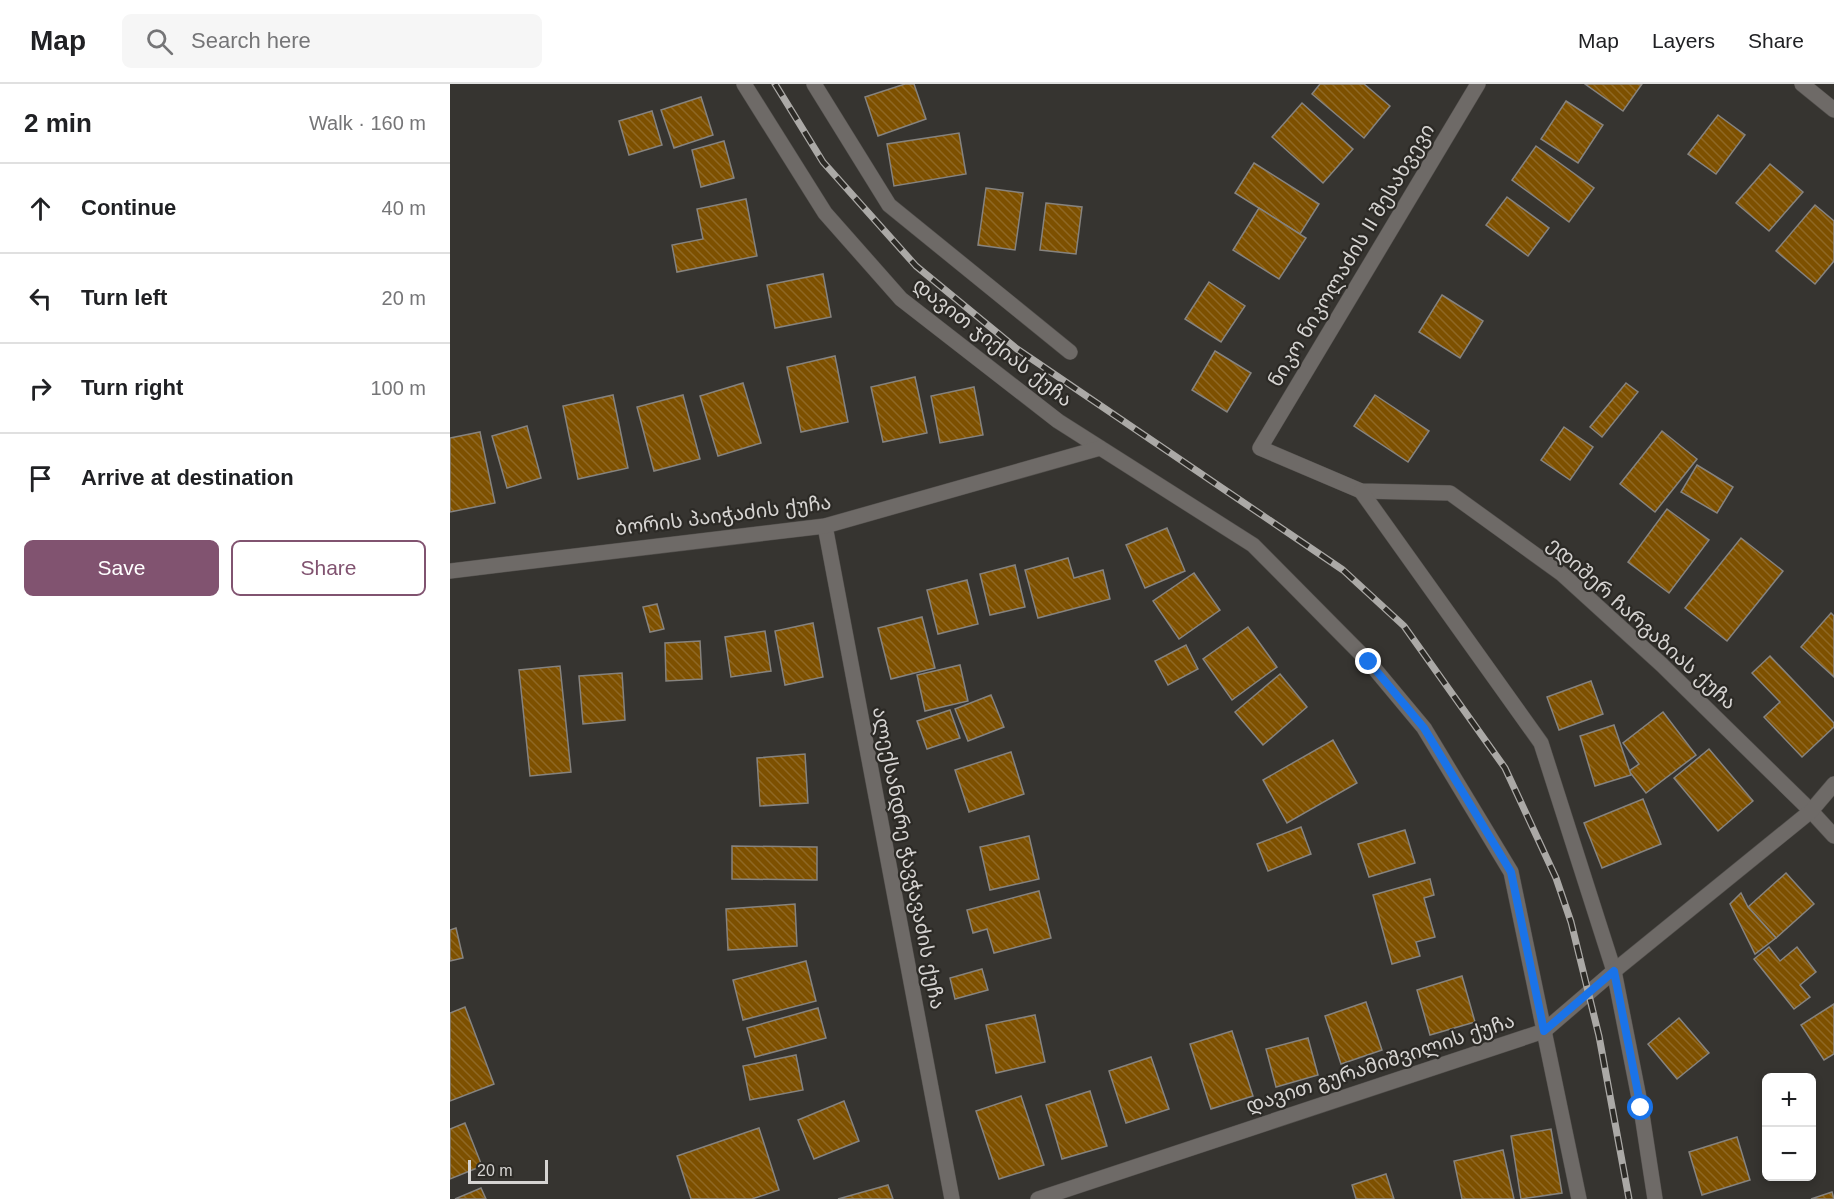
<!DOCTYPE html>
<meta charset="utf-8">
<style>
body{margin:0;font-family:Helvetica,"Noto Sans Georgian",sans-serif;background:#f6f6f6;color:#202124}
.controls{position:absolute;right:18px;bottom:18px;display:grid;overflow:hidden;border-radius:9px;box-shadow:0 3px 9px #0003}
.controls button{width:54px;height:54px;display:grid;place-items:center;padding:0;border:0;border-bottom:2px solid #e0e0e0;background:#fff;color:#202124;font:30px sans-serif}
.scale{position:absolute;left:18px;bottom:15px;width:80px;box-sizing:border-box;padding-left:6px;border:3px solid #d6d4d2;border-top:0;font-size:16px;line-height:21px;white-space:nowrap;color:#d6d4d2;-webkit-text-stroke:4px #2c2a26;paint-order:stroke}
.stop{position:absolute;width:18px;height:18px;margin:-14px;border:4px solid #1a73e8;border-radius:50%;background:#fff}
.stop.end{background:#1a73e8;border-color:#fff;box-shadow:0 2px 6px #0008}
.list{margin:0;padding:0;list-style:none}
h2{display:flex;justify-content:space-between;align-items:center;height:78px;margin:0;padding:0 24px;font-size:26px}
h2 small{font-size:20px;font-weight:400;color:#757577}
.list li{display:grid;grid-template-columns:39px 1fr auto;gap:18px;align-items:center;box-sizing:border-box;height:90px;padding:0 24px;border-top:2px solid #e0e0e0}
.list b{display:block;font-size:22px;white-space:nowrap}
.list em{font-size:20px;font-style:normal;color:#757577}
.actions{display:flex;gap:12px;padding:18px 24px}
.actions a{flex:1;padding:14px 0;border:2px solid #815370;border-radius:9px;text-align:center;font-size:21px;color:#815370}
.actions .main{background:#815370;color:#fff}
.icon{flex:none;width:33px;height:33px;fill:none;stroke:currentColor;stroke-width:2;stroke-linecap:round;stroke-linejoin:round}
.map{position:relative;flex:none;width:1384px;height:1115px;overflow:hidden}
header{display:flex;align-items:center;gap:36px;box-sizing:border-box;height:84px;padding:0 30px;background:#fff;border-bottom:2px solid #e0e0e0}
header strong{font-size:28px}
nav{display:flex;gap:33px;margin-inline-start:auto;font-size:21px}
.search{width:420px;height:54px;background:#f6f6f6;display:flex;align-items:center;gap:15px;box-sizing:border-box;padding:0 21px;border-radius:9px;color:#757577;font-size:22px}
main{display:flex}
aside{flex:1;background:#fff}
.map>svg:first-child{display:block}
</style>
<header>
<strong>Map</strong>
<div class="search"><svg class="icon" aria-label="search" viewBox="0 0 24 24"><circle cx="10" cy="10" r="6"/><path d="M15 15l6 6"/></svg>Search here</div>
<nav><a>Map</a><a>Layers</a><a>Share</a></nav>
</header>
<main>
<aside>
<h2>2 min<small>Walk · 160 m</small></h2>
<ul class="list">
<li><svg class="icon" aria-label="ahead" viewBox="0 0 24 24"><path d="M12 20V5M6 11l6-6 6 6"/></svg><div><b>Continue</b></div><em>40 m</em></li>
<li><svg class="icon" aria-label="left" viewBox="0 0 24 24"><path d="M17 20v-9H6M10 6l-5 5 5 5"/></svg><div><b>Turn left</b></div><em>20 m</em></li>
<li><svg class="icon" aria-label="right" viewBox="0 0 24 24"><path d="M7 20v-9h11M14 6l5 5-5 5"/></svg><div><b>Turn right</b></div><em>100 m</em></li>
<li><svg class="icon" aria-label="arrive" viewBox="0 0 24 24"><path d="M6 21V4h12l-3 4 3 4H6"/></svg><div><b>Arrive at destination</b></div></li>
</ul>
<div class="actions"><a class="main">Save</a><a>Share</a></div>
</aside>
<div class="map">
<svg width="1384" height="1115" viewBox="0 0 1384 1115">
<defs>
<pattern id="building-back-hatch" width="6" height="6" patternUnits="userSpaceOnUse" patternTransform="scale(1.5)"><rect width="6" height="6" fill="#7d5000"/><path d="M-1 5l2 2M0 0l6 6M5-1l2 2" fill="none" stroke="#8f6824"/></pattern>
</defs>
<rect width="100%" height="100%" fill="#363430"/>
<!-- building -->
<g fill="url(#building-back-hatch)" stroke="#86837f" stroke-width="1.5">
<polygon points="455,0 464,0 476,35 428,52 415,13"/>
<polygon points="870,0 914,0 940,22 914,54 862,10"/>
<polygon points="1135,0 1192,0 1173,27"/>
<polygon points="251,13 263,51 224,64 211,26"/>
<polygon points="1116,17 1153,41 1128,79 1091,55"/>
<polygon points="852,19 903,65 873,99 822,53"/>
<polygon points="202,27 212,61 179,71 169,37"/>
<polygon points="1268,31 1295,51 1266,90 1238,70"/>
<polygon points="509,49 516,90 444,102 437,60"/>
<polygon points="274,57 284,94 251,103 242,66"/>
<polygon points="1086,62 1144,104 1119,138 1062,96"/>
<polygon points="804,79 869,120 850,150 785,109"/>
<polygon points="1320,80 1353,108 1319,147 1286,119"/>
<polygon points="536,104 573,109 565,166 528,161"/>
<polygon points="1057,113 1099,144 1078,172 1036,141"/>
<polygon points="296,115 307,172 227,188 222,161 253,155 247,125"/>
<polygon points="596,119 632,123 626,170 590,166"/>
<polygon points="1365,121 1384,137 1384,177 1365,200 1326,167"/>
<polygon points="809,124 856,154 829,195 783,166"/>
<polygon points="373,190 381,233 325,244 317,201"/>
<polygon points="759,198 795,222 771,258 735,235"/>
<polygon points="992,211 1033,237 1010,274 969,248"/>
<polygon points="765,267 801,289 777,328 742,306"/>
<polygon points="385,272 398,338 351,348 337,283"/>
<polygon points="465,293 477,349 433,358 421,303"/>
<polygon points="293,299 311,359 268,372 250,312"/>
<polygon points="1176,299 1188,308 1152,353 1140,343"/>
<polygon points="524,303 533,351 490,359 481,312"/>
<polygon points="163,311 178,384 128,395 113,322"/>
<polygon points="233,311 250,375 204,387 187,323"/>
<polygon points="925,311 979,347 958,378 904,342"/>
<polygon points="77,342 91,394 57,404 42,352"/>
<polygon points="1114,343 1143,363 1120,396 1091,376"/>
<polygon points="1212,347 1247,375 1205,428 1170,400"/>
<polygon points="30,348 45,419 0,428 0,354"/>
<polygon points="1247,381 1283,403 1267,429 1231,408"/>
<polygon points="1217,425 1259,456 1219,509 1178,478"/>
<polygon points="717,444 735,487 695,504 676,461"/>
<polygon points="1291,454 1333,487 1277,557 1235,524"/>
<polygon points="618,474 624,494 653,486 660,515 588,534 575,486"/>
<polygon points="565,481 575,523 540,531 530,490"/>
<polygon points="744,489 770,526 729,555 703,517"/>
<polygon points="517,496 528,540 488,550 477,506"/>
<polygon points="207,520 214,545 200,548 193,523"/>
<polygon points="1381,529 1384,532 1384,593 1351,563"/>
<polygon points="472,533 485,584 441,595 428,544"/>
<polygon points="363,539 373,593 335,601 325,547"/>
<polygon points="798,543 827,583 782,616 753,575"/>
<polygon points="315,547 321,587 281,593 275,553"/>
<polygon points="250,557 252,595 216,597 215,559"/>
<polygon points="736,561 748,585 718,601 705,577"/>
<polygon points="1320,572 1384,639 1384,643 1352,673 1314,633 1330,618 1302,589"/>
<polygon points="510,581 518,617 475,627 467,591"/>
<polygon points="110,582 121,688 80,692 69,586"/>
<polygon points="172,589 175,636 133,640 129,592"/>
<polygon points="830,590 857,623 813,661 785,628"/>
<polygon points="1141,597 1153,630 1109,646 1097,613"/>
<polygon points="541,611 554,643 518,657 505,625"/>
<polygon points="500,626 510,654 477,665 467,637"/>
<polygon points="1213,628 1246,671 1196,709 1179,687 1189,680 1173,659"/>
<polygon points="1164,641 1181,691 1145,702 1130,652"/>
<polygon points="883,656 907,699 837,739 813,696"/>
<polygon points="1259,665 1303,717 1268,747 1224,694"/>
<polygon points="561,668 574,710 519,728 505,686"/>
<polygon points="355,670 358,719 310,722 307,674"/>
<polygon points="1193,715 1211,760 1152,784 1134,739"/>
<polygon points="851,743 861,770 818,787 807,760"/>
<polygon points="955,746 965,779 919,793 908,760"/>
<polygon points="579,752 589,795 540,806 530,763"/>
<polygon points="282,762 367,763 367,796 282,795"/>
<polygon points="1336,789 1364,820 1326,854 1298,823"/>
<polygon points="980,795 984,811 974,814 985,853 966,858 970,872 942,880 923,811"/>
<polygon points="589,807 601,854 544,869 537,845 523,849 517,826"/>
<polygon points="1291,809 1298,823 1326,854 1305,870 1280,820"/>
<polygon points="345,820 347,862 278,866 276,825"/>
<polygon points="6,844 13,874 0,877 0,846"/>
<polygon points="1319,863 1330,877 1347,863 1366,888 1350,901 1360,913 1344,925 1304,875"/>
<polygon points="356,877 366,917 293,936 283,896"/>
<polygon points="532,885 538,906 505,915 500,894"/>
<polygon points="1012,892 1025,938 980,951 967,906"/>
<polygon points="916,918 932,966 891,980 875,932"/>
<polygon points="1384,920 1384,970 1374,976 1351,941"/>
<polygon points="15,923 44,1000 0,1017 0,929"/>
<polygon points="368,924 376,954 305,973 297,944"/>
<polygon points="585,931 595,978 546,989 536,941"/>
<polygon points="1229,934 1259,969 1227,995 1198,960"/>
<polygon points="782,947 803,1012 761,1025 740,960"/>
<polygon points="858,954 868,991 826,1003 816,965"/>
<polygon points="346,971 353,1006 300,1016 293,982"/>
<polygon points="701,973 719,1025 676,1039 659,987"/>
<polygon points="640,1007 657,1062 612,1075 596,1021"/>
<polygon points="571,1012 594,1081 549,1095 526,1027"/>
<polygon points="394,1017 409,1057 364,1075 348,1036"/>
<polygon points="15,1039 32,1082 0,1095 0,1045"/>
<polygon points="309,1044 329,1106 302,1115 241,1115 227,1072"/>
<polygon points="1101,1045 1112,1109 1071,1115 1061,1052"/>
<polygon points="1287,1053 1300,1096 1252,1111 1239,1068"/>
<polygon points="1053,1066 1064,1115 1012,1115 1004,1077"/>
<polygon points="936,1090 944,1115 906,1115 902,1101"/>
<polygon points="438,1101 443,1115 388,1115"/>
<polygon points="31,1104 36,1115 5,1115"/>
<polygon points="1382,1108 1384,1115 1361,1115"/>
</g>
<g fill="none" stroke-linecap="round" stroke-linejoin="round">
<defs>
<g id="minor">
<polyline points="294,0 375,129 451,215 608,337 803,461 919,578 974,644 1061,788 1129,1115"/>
<polyline points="364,0 439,121 620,268"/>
<polyline points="1028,0 810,364 911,407 1000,409 1112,490 1212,581 1361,727 1384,752"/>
<polyline points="911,407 1091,659 1164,887 1191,1024 1205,1115"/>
<polyline points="375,442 502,1115"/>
<polyline points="0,487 375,442 650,364"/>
<polyline points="588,1115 1094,947 1164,887 1361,727 1384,700"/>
</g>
<polyline id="tertiary" points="1352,0 1384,26"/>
</defs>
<!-- minor casing -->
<use href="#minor" stroke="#524f4c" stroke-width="16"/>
<!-- tertiary casing -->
<use href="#tertiary" stroke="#524f4c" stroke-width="16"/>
<!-- minor -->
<use href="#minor" stroke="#6e6a67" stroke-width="15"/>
<!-- tertiary -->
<use href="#tertiary" stroke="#6e6a67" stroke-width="15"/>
<defs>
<polyline id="rail" points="325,0 373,78 466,182 567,265 893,486 954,542 1055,684 1106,794 1121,838 1149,952 1179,1115"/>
</defs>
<!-- rail casing -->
<use href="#rail" stroke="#aba9a6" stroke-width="7"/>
<!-- rail -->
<use href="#rail" stroke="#2c2a26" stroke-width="4.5" stroke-dasharray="14" stroke-linecap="butt"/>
</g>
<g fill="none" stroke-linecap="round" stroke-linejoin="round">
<!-- route -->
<polyline stroke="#1a73e8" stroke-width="8" points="919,578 974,644 1061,788 1094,947 1164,887 1191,1024"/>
</g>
<g text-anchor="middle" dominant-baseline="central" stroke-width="4.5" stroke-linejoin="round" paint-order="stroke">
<!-- street labels -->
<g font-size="20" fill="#d6d4d2" stroke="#2c2a26">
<text transform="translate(901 171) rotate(-59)">ნიკო ნიკოლაძის II შესახვევი</text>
<text transform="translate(543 258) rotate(38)">დავით ჯიქიას ქუჩა</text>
<text transform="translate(273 431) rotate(-7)">ბორის პაიჭაძის ქუჩა</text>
<text transform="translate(1192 539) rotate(42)">ედიშერ ჩარგაზიას ქუჩა</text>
<text transform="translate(459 774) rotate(79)">ალექსანდრე ჭავჭავაძის ქუჩა</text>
<text transform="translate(930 979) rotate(-18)">დავით გურამიშვილის ქუჩა</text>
</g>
</g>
</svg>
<div class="controls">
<button>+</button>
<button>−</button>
</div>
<div class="scale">20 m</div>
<div class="stop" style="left:1191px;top:1024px"></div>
<div class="stop end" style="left:919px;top:578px"></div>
</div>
</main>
